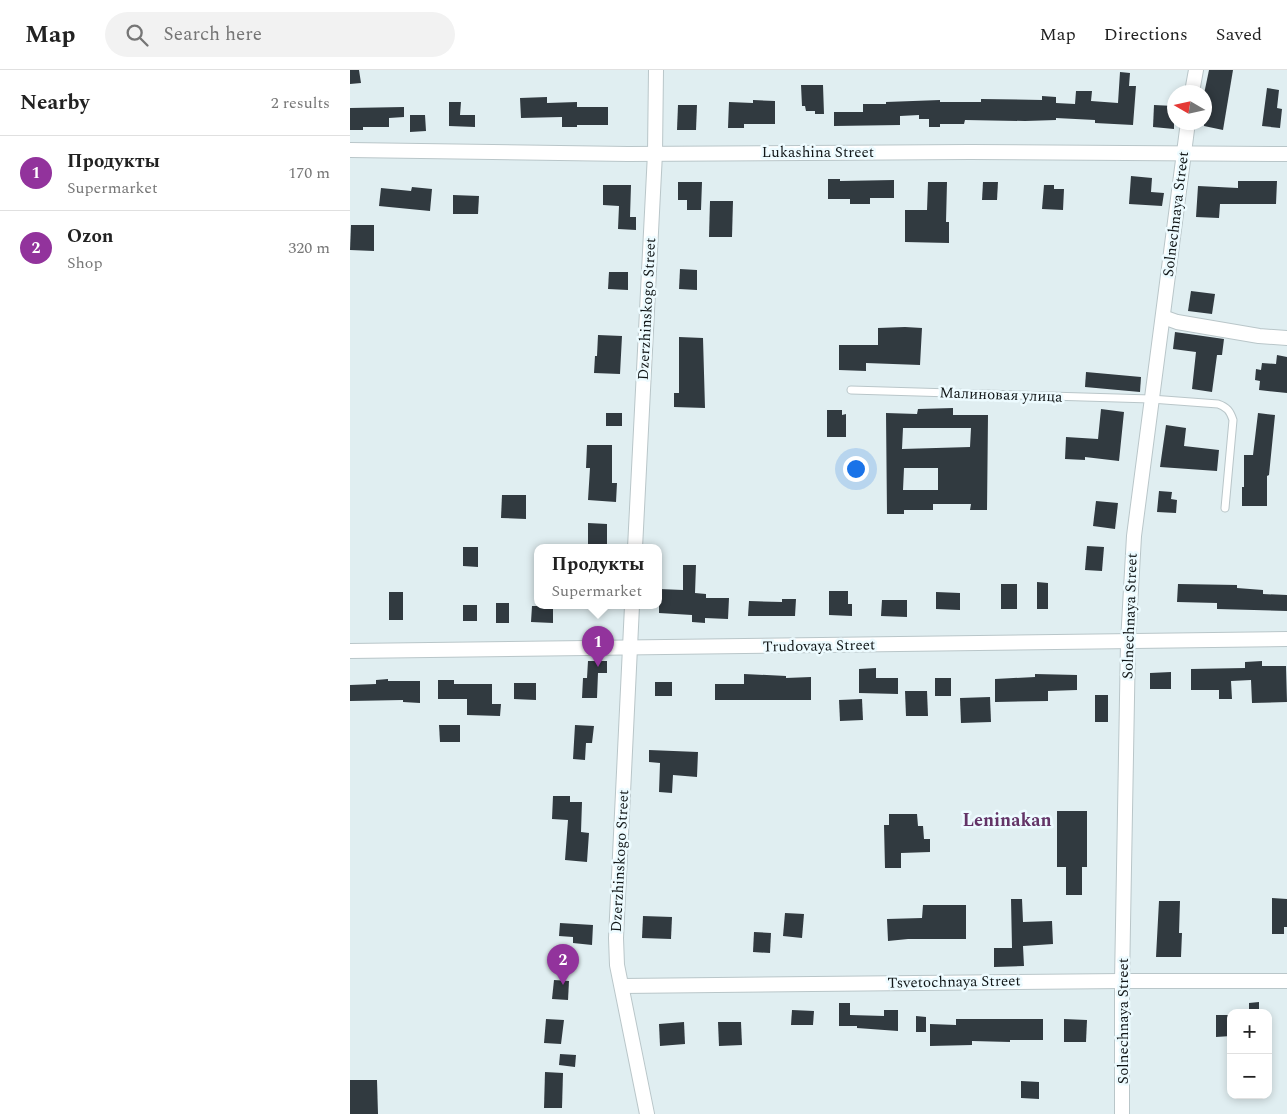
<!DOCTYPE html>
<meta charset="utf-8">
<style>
body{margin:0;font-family:Spectral,serif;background:#f2f2f2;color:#222}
.controls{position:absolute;right:15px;bottom:15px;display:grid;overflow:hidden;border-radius:10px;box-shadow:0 2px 8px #0003}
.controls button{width:45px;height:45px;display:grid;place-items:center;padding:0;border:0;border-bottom:1px solid #e0e0e0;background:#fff;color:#222;font:25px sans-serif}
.compass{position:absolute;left:817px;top:15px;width:45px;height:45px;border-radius:50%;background:#fff;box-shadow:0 2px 8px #0003;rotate:279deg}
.you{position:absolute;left:505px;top:398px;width:18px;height:18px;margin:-12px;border:4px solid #fff;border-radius:50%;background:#1a73e8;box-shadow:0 0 0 8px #1a73e833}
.badge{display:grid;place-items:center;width:32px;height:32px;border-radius:50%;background:#92339c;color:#fff;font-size:16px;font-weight:700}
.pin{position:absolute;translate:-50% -41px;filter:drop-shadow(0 1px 2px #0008)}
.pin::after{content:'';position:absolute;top:26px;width:18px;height:15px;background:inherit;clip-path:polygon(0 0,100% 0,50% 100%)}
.popup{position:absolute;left:184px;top:474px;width:128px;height:65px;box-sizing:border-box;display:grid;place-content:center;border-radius:10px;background:#fff;filter:drop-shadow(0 1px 4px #0005);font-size:16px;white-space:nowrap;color:#767676}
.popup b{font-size:19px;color:#222}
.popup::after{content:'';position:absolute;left:50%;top:100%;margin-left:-10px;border:10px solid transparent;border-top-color:#fff}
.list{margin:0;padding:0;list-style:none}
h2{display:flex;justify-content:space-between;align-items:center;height:65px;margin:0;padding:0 20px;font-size:21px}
h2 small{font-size:16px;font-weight:400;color:#767676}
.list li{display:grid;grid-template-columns:32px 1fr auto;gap:15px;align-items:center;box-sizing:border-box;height:75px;padding:0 20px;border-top:1px solid #e0e0e0}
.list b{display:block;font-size:19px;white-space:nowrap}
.list p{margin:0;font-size:16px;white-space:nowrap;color:#767676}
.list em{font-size:16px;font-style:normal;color:#767676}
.icon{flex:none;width:28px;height:28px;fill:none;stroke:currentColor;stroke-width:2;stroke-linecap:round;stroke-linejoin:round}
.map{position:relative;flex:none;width:937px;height:1044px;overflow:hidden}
header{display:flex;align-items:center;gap:30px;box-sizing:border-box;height:70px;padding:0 25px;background:#fff;border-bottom:1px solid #e0e0e0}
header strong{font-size:24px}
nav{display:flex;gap:28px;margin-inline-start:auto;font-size:18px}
.search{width:350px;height:45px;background:#f2f2f2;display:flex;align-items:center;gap:12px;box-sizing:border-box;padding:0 18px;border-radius:28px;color:#767676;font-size:19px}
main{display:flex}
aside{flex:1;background:#fff}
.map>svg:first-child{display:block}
</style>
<header>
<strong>Map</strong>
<div class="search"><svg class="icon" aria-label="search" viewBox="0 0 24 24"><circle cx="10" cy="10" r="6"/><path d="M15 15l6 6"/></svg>Search here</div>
<nav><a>Map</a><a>Directions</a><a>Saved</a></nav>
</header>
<main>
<aside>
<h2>Nearby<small>2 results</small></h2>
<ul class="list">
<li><span class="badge">1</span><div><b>Продукты</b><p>Supermarket</p></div><em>170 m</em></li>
<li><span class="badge">2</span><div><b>Ozon</b><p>Shop</p></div><em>320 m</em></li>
</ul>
</aside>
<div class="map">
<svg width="937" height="1044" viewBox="0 0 937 1044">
<rect width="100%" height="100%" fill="#e0eef1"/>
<!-- building -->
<g fill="#313a40" fill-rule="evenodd">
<polygon points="0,0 9,0 11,13 0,14"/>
<polygon points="859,0 883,0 873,60 854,56 854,24"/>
<polygon points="770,2 780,3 779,16 786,16 783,55 745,53 745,50 706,48 706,50 675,51 615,50 614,54 590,54 590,57 579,57 579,49 569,49 569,45 550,46 550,55 484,56 484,42 513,42 513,34 536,34 536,32 590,30 590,32 631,32 631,29 692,30 692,26 706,27 706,33 725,34 726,21 742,21 741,31 768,33"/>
<polygon points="451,15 473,15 474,44 465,44 465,41 456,41 455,36 452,36"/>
<polygon points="917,18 929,20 927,38 932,39 930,58 912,56"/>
<polygon points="197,27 197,33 227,32 227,37 258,37 258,55 227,55 227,57 212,57 212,47 171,48 170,28"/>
<polygon points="403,30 425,31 425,54 394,54 394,58 378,58 379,32 403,33"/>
<polygon points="99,32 111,32 110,45 125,45 125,57 99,56"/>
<polygon points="328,35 347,35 346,60 327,60"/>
<polygon points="804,35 824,36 824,59 803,57"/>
<polygon points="54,37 54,47 39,48 39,57 13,57 13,60 0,60 0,38"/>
<polygon points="60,45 75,45 76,61 60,62"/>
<polygon points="781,106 802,108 801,122 814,123 812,136 779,134"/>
<polygon points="478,109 490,109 490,111 544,110 544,128 520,128 520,134 500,134 500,129 478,129"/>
<polygon points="888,111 927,111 926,134 870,134 869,148 846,147 848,116 888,118"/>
<polygon points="328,112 352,112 351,140 337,140 337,130 328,130"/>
<polygon points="578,112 597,112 596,152 599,152 599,173 555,172 555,140 577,140"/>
<polygon points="633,112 648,112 647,130 632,130"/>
<polygon points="253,115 281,115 280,147 286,147 286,160 268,159 269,136 253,135"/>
<polygon points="694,115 704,115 704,119 714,119 713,140 692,139"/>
<polygon points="62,117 82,119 80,141 29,136 31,118 61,121"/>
<polygon points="103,125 129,126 128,144 103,144"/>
<polygon points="360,131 383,131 382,167 359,167"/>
<polygon points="1,155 24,155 24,181 0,180"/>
<polygon points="330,199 347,200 347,220 329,219"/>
<polygon points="259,202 278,202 278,220 258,219"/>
<polygon points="841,221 865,224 862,244 838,241"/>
<polygon points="555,257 572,258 570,295 516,293 516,301 489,300 489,275 528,275 528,258"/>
<polygon points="825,262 874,269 872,285 867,285 862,322 842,319 846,282 823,279"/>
<polygon points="248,265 272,266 270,304 244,303 245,286 247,286"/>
<polygon points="329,267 353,268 355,338 324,337 324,323 329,323"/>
<polygon points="927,285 937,287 937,323 909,320 910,311 905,310 906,299 911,300 912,293 926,294"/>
<polygon points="736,302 791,307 790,322 735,317"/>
<path d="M603,338V345H638L637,440H620L621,434H583V440H554V444H537L536,343L567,344L568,339ZM553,358H621L620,377L552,379ZM554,398H588V420H553Z"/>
<polygon points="751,339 774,342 769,391 735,387 735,390 715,389 716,367 748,369"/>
<polygon points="477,340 492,340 492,345 496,344 496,367 477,367"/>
<rect x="256" y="343" width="16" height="13"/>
<polygon points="908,343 925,345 919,405 917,406 917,436 892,436 892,417 894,417 894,385 903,385"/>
<polygon points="816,355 836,358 834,376 869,380 867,401 810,397"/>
<polygon points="237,375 262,375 262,413 267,413 266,432 238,430 240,398 236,398"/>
<polygon points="809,421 822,422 821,429 827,430 826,443 807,442"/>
<polygon points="152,425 176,425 176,449 151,448"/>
<polygon points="746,431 768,433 765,459 743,456"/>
<polygon points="238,453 257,454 257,476 238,475"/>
<polygon points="737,476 754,477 752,501 735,500"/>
<polygon points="113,477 128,477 128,497 113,496"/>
<polygon points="333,495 346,495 345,523 356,524 356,528 379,528 378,549 355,548 355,553 342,552 342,545 309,543 309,519 333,520"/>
<polygon points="687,512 698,513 698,539 687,539"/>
<rect x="651" y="514" width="16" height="25"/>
<polygon points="828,514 887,515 887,518 913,520 913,524 937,525 937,541 867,539 867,533 827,532"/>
<polygon points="479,521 498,521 498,534 502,534 502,546 479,545"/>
<rect x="39" y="522" width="14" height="28"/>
<polygon points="586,522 610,523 610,540 586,539"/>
<polygon points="432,529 446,529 445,546 398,546 399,531 432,532"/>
<polygon points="532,530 557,530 557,547 531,546"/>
<rect x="146" y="533" width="13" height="20"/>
<rect x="113" y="535" width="14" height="16"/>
<polygon points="182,536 203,536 203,553 181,552"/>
<polygon points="238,591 257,591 257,603 248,603 247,628 232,628 233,608 237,608"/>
<polygon points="912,591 912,596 936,596 937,632 902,633 901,610 881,611 882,629 869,629 869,620 841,620 841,599 895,598 895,592"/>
<polygon points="526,598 526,608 548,608 548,624 509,623 509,599"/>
<polygon points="821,602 821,619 800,619 800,603"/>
<polygon points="394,604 436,606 436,608 461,607 461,630 365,630 365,614 394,614"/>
<polygon points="685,604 727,605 727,620 698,621 698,631 645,632 645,609 685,607"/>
<rect x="585" y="608" width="16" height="18"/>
<polygon points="38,609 38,611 70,611 70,633 53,632 53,630 0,631 0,615 26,614 26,610"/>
<polygon points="88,610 104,610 104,614 142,614 142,634 151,634 150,646 117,645 117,629 88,629"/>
<rect x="305" y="612" width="17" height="14"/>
<polygon points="164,613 186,613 186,630 164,629"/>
<polygon points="555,621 577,621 578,646 556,646"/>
<rect x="745" y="625" width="13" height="27"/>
<polygon points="640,627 641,652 611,653 610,628"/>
<polygon points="512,629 513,650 490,651 489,630"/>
<polygon points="89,655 110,655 110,672 90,672"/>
<polygon points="225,655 244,656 242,673 236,673 235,690 223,689"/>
<polygon points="299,680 348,682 347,707 323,705 322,723 309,722 310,693 299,692"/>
<polygon points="203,726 220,726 220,732 232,732 231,762 239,763 237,792 215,790 218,750 202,749"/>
<polygon points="707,741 737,741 737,797 732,797 732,825 716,825 716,797 707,797"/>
<polygon points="539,744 567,744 568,756 573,756 574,769 580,769 580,782 551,783 551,798 535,798 534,755 539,755"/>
<polygon points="922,828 937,829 937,857 934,857 934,864 922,864"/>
<polygon points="661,829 672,829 673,852 702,851 703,874 673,876 674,896 644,897 644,878 662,878"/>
<polygon points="809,831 830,831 829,863 832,863 831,887 806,887"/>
<polygon points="573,835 616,835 616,869 558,869 538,871 537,849 572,848"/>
<polygon points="435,843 454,844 452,868 433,866"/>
<polygon points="293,846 322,847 321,869 292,868"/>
<polygon points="210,853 243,855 242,875 223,873 223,867 209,866"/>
<polygon points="404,862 421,863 420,883 403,882"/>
<polygon points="204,910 219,911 218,930 202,929"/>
<polygon points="909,932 909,943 899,943 899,933"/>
<polygon points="489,933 500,933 500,945 534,946 534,940 548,940 548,961 507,958 507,956 489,956"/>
<polygon points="442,940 464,941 463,955 441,955"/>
<polygon points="866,945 881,945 881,966 866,967"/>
<polygon points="566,946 576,947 576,962 566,962"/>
<polygon points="196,949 214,950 211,974 194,973"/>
<polygon points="606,949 693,949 693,970 660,970 660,972 622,971 622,975 580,976 580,954 606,955"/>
<polygon points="714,949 737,950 736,972 714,972"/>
<polygon points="334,952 335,974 310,976 309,954"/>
<polygon points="368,952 391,952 392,975 369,976"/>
<polygon points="210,984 226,985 225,997 209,995"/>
<polygon points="195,1002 213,1003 212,1038 194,1038"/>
<polygon points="0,1010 27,1010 28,1044 0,1044"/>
<polygon points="671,1011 689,1012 689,1029 671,1028"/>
</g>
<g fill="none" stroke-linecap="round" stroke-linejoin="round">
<defs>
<path id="service" d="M501,320L801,329L868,334C877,337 880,341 883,350L875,438"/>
<g id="minor">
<polyline points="842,22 846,0"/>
<polyline points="0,80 278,84 620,82 937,84"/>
<polyline points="813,247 827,252 909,266 937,268"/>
<polyline points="285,478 305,83 306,0"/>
<polyline points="282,536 266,868 267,895 297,1044"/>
<polyline points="0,581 937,569"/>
<polyline points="272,916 772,911 937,911"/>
<polyline points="772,1044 772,911 778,572 784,466 838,52"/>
</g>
</defs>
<!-- service casing -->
<use href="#service" stroke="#b9c6c9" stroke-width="9"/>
<!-- minor casing -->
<use href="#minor" stroke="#b9c6c9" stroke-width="16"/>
<!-- service -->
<use href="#service" stroke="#fff" stroke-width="7"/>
<!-- minor -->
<use href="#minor" stroke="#fff" stroke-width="14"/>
</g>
<g text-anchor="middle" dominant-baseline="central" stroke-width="5" stroke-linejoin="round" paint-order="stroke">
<!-- street labels -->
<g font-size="15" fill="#101516" stroke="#edfbff">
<text x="468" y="82">Lukashina Street</text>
<text transform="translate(826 144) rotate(-83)">Solnechnaya Street</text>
<text transform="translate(297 239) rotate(-87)">Dzerzhinskogo Street</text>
<text transform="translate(651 325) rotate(2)">Малиновая улица</text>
<text transform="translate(780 546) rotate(-88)">Solnechnaya Street</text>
<text transform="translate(469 576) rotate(-1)">Trudovaya Street</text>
<text transform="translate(270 791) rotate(-87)">Dzerzhinskogo Street</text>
<text transform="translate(604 912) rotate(-1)">Tsvetochnaya Street</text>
<text transform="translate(773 951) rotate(-90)">Solnechnaya Street</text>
</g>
<!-- quarter labels -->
<g font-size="18" font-weight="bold" fill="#633467" stroke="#edfbff">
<text x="657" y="750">Leninakan</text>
</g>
</g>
</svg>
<div class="controls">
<button>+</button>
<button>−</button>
</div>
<svg class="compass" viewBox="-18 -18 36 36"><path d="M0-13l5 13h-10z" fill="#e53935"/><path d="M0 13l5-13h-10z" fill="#767676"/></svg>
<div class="you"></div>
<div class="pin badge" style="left:248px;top:597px">1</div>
<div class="popup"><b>Продукты</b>Supermarket</div>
<div class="pin badge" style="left:213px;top:915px">2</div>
</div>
</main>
